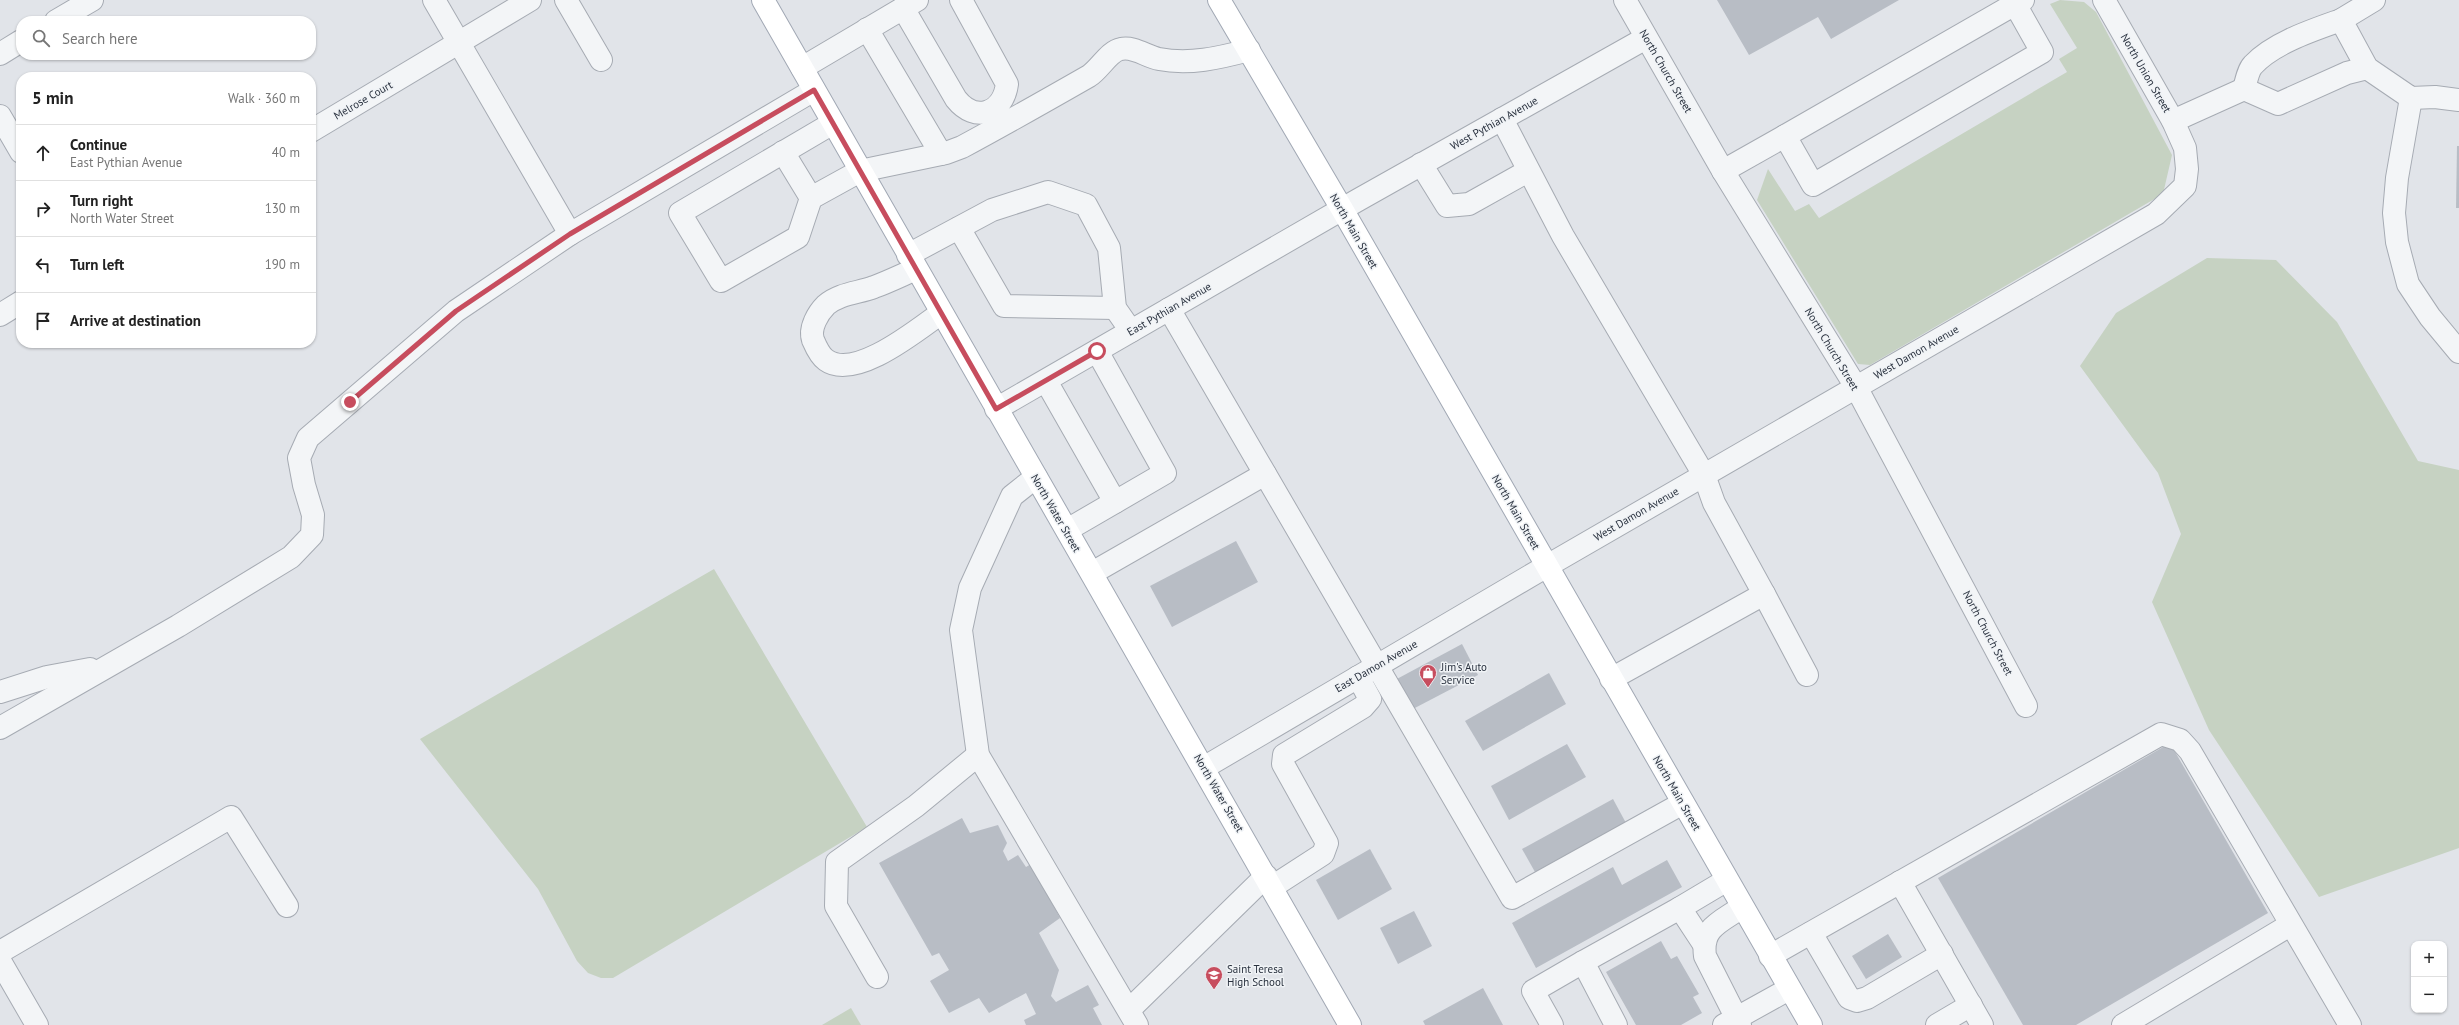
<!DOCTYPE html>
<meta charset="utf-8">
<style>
body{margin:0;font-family:"PT Sans",sans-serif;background:#f2f2f2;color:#222}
.controls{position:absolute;right:12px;bottom:12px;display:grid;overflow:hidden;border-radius:8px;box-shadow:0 1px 3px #0004}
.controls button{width:36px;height:36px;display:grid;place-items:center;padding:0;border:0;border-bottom:1px solid #e0e0e0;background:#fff;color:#222;font:20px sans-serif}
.stop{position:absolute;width:12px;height:12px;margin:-9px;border:3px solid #c74d5e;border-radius:50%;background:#fff}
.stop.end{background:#c74d5e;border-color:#fff;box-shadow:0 1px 4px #0008}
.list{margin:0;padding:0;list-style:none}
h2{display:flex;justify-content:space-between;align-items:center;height:52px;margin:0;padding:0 16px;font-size:17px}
h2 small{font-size:13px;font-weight:400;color:#767676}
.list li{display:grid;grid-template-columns:26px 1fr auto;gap:12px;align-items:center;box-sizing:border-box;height:56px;padding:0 16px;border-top:1px solid #e0e0e0}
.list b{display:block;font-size:15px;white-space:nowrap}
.list p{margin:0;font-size:13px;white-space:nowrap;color:#767676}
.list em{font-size:13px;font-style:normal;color:#767676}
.icon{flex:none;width:22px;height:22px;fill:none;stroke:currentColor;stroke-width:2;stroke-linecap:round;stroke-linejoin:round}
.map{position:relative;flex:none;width:2459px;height:1025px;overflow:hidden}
.search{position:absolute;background:#fff;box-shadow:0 1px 3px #0004;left:16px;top:16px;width:300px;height:44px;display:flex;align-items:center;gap:10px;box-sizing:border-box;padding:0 14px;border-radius:16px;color:#767676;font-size:15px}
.panel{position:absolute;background:#fff;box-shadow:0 1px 3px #0004;left:16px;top:72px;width:300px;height:276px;border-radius:16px}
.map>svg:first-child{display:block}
</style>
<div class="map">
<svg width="2459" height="1025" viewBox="0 0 2459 1025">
<rect width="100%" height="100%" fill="#e1e4e9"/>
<!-- green -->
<g fill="#c6d2c2">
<polygon points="2060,0 2084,2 2096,12 2172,155 2163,194 1870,365 1858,364 1757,200 1768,169 1795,211 1809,204 1819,218 2067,72 2059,59 2077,48 2050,4"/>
<polygon points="2207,258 2276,260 2337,322 2418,461 2459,470 2459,848 2319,897 2209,730 2152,602 2181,534 2158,473 2080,366 2116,313"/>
<polygon points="714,569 867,827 613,978 601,978 588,973 577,961 538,889 420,739"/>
<polygon points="851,1008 861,1025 822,1025"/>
</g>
<!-- building -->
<g fill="#b8bdc5">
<polygon points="1717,0 1899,0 1831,39 1818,17 1749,55"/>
<polygon points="2457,146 2459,146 2459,208 2456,208"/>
<polygon points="1236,541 1258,582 1172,627 1150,586"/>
<polygon points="1462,644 1478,675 1411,710 1395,680"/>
<polygon points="1549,673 1566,704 1483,751 1465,721"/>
<polygon points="2170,743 2268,913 2076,1025 2023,1025 1938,878"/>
<polygon points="1567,744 1586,777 1509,820 1491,786"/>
<polygon points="1613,799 1626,823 1535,872 1522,849"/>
<polygon points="962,818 970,833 998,825 1007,843 1003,851 1008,861 1018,855 1026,867 1031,864 1060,918 1039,933 1059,970 1051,996 1056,1002 1088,985 1099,1005 1093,1008 1102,1025 1026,1025 1024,1020 1036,1014 1026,993 989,1013 979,998 949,1013 930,981 949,970 939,953 932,956 879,863"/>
<polygon points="1370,849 1392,889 1338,920 1316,880"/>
<polygon points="1667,860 1682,887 1536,968 1512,923 1613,867 1622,885"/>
<polygon points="1414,911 1432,946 1398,964 1380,928"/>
<polygon points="1888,934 1902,957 1866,979 1852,956"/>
<polygon points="1661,941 1671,959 1677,956 1699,994 1693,997 1702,1013 1681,1025 1636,1025 1606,972"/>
<polygon points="1483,988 1503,1025 1425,1025 1423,1021"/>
</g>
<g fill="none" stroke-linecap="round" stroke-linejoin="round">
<defs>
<g id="minor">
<polyline points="434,0 570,234 814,90"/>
<polyline points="566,0 601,60"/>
<polyline points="1625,0 1723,171 1856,387 2026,706"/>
<polyline points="2374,0 2341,20 2367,68 2411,98 2435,97 2459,100"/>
<polyline points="2015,4 2042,52 1813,185 1785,136 2015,4 2023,0"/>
<path d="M903,8L956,99C975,123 1003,114 1007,84L961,0"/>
<polyline points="56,21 92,0"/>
<polyline points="867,29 941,154"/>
<polyline points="0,54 21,41"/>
<polyline points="802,68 917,0"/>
<path d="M2244,89C2246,82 2248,70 2253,65C2273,43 2313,30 2341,20"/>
<polyline points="2411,98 2397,178 2394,213 2397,242 2408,284 2430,317 2459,352"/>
<polyline points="0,116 21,152"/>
<polyline points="1502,119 1563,236 1704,475 1714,503 1764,594 1611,679"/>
<polyline points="2173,121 2244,89 2278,104 2347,73 2367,68"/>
<path d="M833,123L680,213L721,281L798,237L811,198L860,171L946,153L962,147C1005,124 1047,100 1089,76C1100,69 1109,51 1121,49C1134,46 1147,57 1159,59C1189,65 1219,58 1249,50"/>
<polyline points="311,131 530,0"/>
<polyline points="783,152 811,198"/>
<polyline points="1421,164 1447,206 1469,204 1528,171"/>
<polyline points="1723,171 1785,136"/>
<polyline points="959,228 1004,306 1115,308"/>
<polyline points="908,255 992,210 1048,192 1086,205 1109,248 1115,308 1131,331"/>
<path d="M916,269C902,275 888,282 874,287C859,293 840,293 826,305C818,313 809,328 813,340C816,347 820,356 826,360C855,381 917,330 941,313"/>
<polyline points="1169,309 1512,898 1683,803"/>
<polyline points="0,315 21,302"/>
<polyline points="1046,381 1115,502"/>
<polyline points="996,409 1358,200 1646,38"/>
<polyline points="1036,477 1012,496 970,588 961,630 978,755 1137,1025"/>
<polyline points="1067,530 1165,473 1097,351"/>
<polyline points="1092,573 1265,474"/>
<polyline points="1764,594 1807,675"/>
<polyline points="0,692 47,677 90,669"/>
<polyline points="0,728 178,626 291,557 312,535 313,515 304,485 299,458 308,438 456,311 570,234"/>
<polyline points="1205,767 1547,566 2156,214 2185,186 2187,169 2185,148 2173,121 2104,0"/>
<polyline points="1900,882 1982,1025"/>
<polyline points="1272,887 1323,854 1327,843 1283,764 1284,755 1363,707 1370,699 1358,677"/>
<polyline points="1811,933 1849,998 1857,1001 1867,998 1942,954"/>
<polyline points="1703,943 1680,908 1727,880"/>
<polyline points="0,952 231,817 287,906"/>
<polyline points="1770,956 2161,734 2180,740 2190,751 2350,1025"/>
<polyline points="0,961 37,1025"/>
<polyline points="1583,962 1680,908"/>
<polyline points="877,977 836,906 837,862 916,806 978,755"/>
<polyline points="1129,1010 1266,876"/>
<polyline points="1552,1025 1533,991 1583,962 1616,1025"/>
<polyline points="1724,1025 1789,989"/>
<path d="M1740,1025L1705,956C1701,927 1721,922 1742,907"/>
<polyline points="1937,1025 1971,1005"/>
<polyline points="2123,1025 2290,925"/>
</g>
<g id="major">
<path d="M763,0C956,343 1157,682 1350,1025"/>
<polyline points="1219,0 1342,209 1811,1025"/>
</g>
</defs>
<!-- minor casing -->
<use href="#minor" stroke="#a6abb3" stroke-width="24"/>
<!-- major casing -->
<use href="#major" stroke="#a1a8b4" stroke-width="24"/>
<!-- minor -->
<use href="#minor" stroke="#f3f5f7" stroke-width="22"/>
<!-- major -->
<use href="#major" stroke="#fff" stroke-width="22"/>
</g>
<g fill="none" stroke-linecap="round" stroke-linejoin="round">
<!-- route -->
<polyline stroke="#c74d5e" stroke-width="5" points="350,402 456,311 570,234 814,90 996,409 1097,351"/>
</g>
<!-- icons -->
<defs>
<symbol id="shop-pin" viewBox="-11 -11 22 30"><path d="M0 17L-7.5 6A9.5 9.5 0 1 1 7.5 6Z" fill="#c74d5e" stroke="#f0f3f6"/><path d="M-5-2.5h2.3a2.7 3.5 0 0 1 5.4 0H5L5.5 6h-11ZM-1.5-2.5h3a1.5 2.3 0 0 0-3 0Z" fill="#fff"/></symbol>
<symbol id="school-pin" viewBox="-11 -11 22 30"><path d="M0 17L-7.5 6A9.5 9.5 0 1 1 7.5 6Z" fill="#c74d5e" stroke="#f0f3f6"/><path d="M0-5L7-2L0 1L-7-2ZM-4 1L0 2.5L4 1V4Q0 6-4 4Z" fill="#fff"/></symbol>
</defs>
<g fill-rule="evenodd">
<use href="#shop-pin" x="1418" y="663" width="20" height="27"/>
<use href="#school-pin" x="1204" y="965" width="20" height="27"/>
</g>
<g text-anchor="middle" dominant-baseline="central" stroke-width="3" stroke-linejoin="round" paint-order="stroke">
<!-- street labels -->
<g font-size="11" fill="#2a323f" stroke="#f0f3f6">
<text transform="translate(1666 71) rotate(60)">North Church Street</text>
<text transform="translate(2146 73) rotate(60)">North Union Street</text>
<text transform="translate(363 100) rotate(-30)">Melrose Court</text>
<text transform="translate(1494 123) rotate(-29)">West Pythian Avenue</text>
<text transform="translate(1354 231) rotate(60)">North Main Street</text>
<text transform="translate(1169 309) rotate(-30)">East Pythian Avenue</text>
<text transform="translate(1832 349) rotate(59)">North Church Street</text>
<text transform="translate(1916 352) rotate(-30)">West Damon Avenue</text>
<text transform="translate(1516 512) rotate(60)">North Main Street</text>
<text transform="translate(1056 513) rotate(60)">North Water Street</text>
<text transform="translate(1636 514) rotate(-30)">West Damon Avenue</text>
<text transform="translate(1988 633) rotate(62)">North Church Street</text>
<text transform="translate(1376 666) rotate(-30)">East Damon Avenue</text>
<text transform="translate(1219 793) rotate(60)">North Water Street</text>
<text transform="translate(1677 793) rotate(60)">North Main Street</text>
</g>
<!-- poi labels -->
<g font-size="11" fill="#2a323f" stroke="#f0f3f6" text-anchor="start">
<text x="1441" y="667">Jim's Auto<tspan x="1441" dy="13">Service</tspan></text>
<text x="1227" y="969">Saint Teresa<tspan x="1227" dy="13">High School</tspan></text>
</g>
</g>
</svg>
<div class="controls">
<button>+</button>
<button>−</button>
</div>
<div class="stop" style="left:1097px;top:351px"></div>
<div class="stop end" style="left:350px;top:402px"></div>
<div class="search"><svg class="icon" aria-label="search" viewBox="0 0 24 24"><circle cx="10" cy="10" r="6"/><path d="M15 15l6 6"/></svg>Search here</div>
<section class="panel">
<h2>5 min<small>Walk · 360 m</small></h2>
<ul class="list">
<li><svg class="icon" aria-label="ahead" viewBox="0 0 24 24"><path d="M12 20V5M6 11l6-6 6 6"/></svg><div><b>Continue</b><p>East Pythian Avenue</p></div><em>40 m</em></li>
<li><svg class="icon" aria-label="right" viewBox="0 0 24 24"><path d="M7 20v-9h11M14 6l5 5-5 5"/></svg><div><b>Turn right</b><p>North Water Street</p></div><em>130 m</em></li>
<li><svg class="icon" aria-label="left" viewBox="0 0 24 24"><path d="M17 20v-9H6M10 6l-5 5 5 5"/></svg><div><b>Turn left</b></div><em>190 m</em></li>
<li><svg class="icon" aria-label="arrive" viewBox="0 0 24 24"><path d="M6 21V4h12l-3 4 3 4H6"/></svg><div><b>Arrive at destination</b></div></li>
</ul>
</section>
</div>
